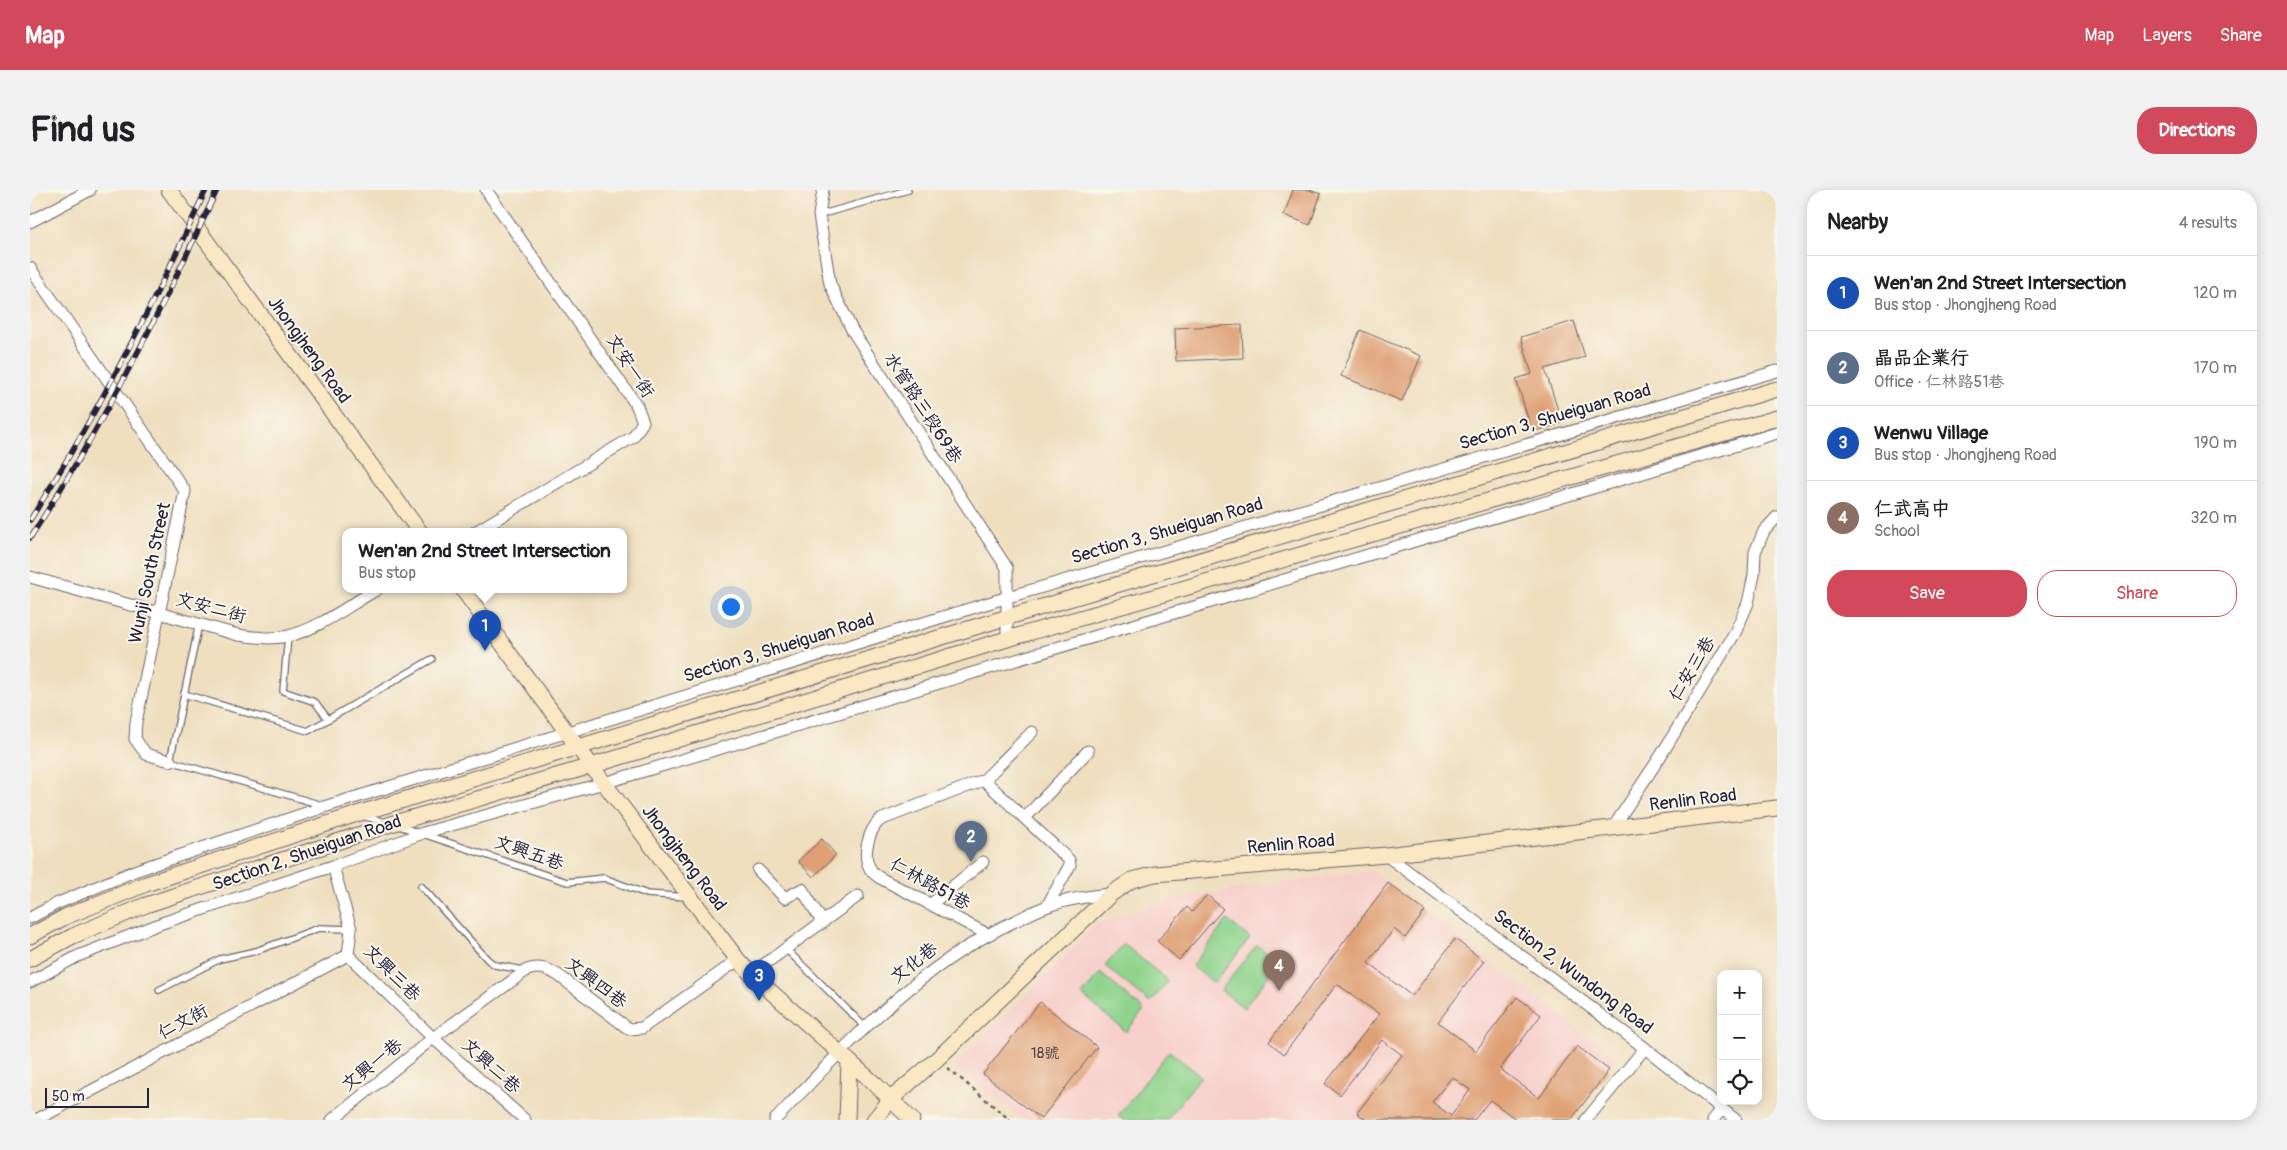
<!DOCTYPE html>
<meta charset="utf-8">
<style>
body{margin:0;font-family:Pangolin,"LXGW WenKai TC",sans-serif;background:#f2f2f2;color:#202124}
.controls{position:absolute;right:15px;bottom:15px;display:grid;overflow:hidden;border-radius:10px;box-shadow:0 2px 12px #0003}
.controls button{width:45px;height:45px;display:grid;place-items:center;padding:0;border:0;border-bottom:1px solid #e0e0e0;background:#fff;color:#202124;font:25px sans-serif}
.scale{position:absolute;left:15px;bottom:12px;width:104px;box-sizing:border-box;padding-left:5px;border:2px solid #22223b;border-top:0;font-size:14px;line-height:18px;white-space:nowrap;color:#22223b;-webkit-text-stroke:4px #fbf7ec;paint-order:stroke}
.you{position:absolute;left:700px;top:416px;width:18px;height:18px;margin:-12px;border:4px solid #fff;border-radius:50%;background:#1a73e8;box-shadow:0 0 0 8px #1a73e833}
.badge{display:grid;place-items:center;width:32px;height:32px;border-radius:50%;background:#d1495b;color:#fff;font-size:16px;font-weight:700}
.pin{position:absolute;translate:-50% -41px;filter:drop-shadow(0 1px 2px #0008)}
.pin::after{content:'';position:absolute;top:26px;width:18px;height:15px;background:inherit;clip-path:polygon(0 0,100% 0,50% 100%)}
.popup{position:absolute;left:312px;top:338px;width:285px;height:65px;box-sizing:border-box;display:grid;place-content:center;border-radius:10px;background:#fff;filter:drop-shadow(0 1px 4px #0005);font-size:16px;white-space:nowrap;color:#757577}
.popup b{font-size:19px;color:#202124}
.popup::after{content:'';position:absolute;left:50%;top:100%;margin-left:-10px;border:10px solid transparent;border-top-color:#fff}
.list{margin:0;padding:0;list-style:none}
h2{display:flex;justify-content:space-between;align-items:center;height:65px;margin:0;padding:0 20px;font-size:21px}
h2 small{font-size:16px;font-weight:400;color:#757577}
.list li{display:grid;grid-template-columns:32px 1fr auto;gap:15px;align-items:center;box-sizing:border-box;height:75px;padding:0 20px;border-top:1px solid #e0e0e0}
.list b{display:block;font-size:19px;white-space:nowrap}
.list p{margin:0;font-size:16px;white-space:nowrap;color:#757577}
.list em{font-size:16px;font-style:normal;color:#757577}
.actions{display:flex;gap:10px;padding:15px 20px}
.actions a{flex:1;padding:11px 0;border:1px solid #d1495b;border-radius:20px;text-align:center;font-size:18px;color:#d1495b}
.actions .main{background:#d1495b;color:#fff}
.icon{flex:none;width:28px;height:28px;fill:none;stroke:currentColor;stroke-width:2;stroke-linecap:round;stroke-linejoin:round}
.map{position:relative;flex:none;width:1747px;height:930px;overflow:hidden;border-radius:20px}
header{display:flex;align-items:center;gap:30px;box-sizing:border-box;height:70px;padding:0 25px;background:#d1495b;color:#fff}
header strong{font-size:24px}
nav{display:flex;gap:28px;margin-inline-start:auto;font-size:18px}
.intro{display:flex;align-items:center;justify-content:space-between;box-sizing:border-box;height:120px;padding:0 30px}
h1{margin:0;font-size:35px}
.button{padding:12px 22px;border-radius:20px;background:#d1495b;color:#fff;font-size:18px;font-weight:700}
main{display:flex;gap:30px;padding:0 30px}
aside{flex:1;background:#fff;border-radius:20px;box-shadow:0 2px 12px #0003}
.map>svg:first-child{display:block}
</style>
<header>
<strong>Map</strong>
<nav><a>Map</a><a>Layers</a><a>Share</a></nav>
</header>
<div class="intro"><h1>Find us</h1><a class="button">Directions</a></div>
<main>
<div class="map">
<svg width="1747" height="930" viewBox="0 0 1747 930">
<rect width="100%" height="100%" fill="#fbf7ec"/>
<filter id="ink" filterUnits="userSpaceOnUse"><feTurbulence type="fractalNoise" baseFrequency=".02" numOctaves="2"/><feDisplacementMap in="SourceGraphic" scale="10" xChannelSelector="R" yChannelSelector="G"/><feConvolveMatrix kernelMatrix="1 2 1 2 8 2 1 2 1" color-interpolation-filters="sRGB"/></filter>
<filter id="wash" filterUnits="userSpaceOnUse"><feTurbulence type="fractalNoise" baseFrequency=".0096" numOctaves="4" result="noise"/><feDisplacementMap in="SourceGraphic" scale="20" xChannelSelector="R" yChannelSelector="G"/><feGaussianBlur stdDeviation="1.12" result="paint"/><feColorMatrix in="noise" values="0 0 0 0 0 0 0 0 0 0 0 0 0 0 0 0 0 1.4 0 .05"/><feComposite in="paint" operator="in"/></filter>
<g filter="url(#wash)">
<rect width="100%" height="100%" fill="#efdfbf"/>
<!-- built -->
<polygon fill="#f7d0cb" points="1342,680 1586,868 1535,930 994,930 924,876 1065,735 1142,709"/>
<!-- green -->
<g fill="#8fd38c" stroke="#587a64">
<polygon points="1197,730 1220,748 1184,793 1162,776"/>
<polygon points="1094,754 1138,791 1120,813 1075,776"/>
<polygon points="1227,755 1249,772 1214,818 1191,800"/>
<polygon points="1070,783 1114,820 1096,842 1052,805"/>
<polygon points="1139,861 1171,886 1137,930 1093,930 1088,926"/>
</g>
<g id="blocks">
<!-- building -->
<g fill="#dfa076" fill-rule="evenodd">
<polygon points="1263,0 1279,0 1291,4 1280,35 1254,25"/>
<polygon points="1544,131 1555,167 1515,179 1532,233 1502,242 1486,189 1502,184 1491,147"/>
<polygon points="1212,135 1213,168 1146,171 1145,138"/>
<polygon points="1330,140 1391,166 1372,211 1311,186"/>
<polygon points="792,649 806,665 783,687 768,671"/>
<path d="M1358,693L1395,721L1375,748L1364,739L1338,773L1382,806L1425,749L1454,771L1408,832L1446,861L1487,807L1511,825L1470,879L1509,908L1547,856L1579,880L1541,930H1487L1460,910L1444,930H1336L1327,923L1372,865L1352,850L1310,905L1295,894L1349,824L1307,794L1254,864L1239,852ZM1422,887L1440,900L1421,926L1402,912Z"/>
<polygon points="1177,705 1193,719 1149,770 1127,751 1157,717 1162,722"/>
<polygon points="1010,812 1067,857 1011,929 953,884"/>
</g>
</g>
</g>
<g filter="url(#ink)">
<use href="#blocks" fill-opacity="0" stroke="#6a6469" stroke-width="1"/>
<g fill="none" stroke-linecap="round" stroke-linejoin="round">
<defs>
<g id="lane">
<polyline points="789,25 878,0"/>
<polyline points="169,434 140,571 292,615"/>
<polyline points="258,446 253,501 285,512 298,529"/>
<polyline points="154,504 278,541 402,469"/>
<polyline points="333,626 355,632"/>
<polyline points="369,636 537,692 574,688 617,704 657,707"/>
<polyline points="391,696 458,770 465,775 494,780"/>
<polyline points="756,759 834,836"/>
<polyline points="129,800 190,769 226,761 289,738 321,739"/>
</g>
<g id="street">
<polyline points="793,0 789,25 800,94 822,140 977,378 977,449"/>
<polyline points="0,32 60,0"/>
<polyline points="0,78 155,301 106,532 105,549 116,564 140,571"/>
<polyline points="445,342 603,247 613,232 607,216 456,0"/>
<path d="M0,387L208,445C224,447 242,450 258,446C289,439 319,415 346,400"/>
<polyline points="954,590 1002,542"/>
<polyline points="995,628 1058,561"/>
<polyline points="1582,639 1630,567 1705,443 1718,413 1724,385 1725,362 1734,341 1747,327"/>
<polyline points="1356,665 1615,858 1706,930"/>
<polyline points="303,676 321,739 318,765 403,848 495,930"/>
<polyline points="728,680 755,708 772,699 793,733"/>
<polyline points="900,715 953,672"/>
<polyline points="0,728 26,714 107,680 297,616 978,407 1747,181"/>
<path d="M957,744L850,688C847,686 843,683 841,680C831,666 839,640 850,630L954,590L1039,670L1040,675L1017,716"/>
<polyline points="721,784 828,706"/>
<polyline points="0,792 48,766 132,733 303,676 393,643 574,593 1747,243"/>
<polyline points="6,930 318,765"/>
<path d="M302,930L403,848L497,780C509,776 516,778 528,785L599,839L612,838L708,770"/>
<path d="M745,930C817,854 887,777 983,732C994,727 1006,720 1018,716C1038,709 1059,706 1081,704"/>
<polyline points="1556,930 1615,858"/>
<polyline points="1683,930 1692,919"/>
</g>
<g id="secondary">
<polyline points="139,0 390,342"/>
<polyline points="433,400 574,593 708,770 721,784 846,895 882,930"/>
<polyline points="0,746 35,727 116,694 327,624 978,427 1747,199"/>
<polyline points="0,769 43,746 116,715 361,634 561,576 977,449 1747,228"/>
<polyline points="817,930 819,872"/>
<polyline points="844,930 861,909 907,869 1081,704 1102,690 1125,684 1356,665 1747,618"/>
</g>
</defs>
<!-- lane casing -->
<use href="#lane" stroke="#6a6469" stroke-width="8"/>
<!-- street casing -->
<use href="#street" stroke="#6a6469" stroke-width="13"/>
<!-- secondary casing -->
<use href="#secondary" stroke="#6a6469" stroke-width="17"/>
<!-- path -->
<polyline stroke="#6a6469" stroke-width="2.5" stroke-dasharray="4 4" stroke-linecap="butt" points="918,878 980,930"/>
<!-- lane -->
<use href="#lane" stroke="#fff" stroke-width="5.5"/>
<!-- street -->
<use href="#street" stroke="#fff" stroke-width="11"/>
<!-- secondary -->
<use href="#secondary" stroke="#fae7c3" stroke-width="15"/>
<defs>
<g id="rail">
<path d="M0,330C67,225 124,113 176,0"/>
<path d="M0,348C72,237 132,120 187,0"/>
</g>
</defs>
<!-- rail casing -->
<use href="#rail" stroke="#22223b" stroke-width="5.5"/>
<!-- rail -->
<use href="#rail" stroke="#fbf7ec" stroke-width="4" stroke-dasharray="11" stroke-linecap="butt"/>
</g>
</g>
<g text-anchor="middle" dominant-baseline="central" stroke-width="4" stroke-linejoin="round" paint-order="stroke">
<!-- number labels -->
<g font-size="15" fill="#51424a">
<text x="1015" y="863">18號</text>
</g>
<!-- street labels -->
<g font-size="18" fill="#22223b" stroke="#fbf7ec">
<text transform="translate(279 160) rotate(54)">Jhongjheng Road</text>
<text transform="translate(600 176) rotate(57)">文安一街</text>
<text transform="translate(893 218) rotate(57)">水管路三段69巷</text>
<text transform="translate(1525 227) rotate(-16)">Section 3, Shueiguan Road</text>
<text transform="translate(1137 341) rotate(-16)">Section 3, Shueiguan Road</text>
<text transform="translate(120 383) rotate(-78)">Wunji South Street</text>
<text transform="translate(181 418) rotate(15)">文安二街</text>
<text transform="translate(749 458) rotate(-17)">Section 3, Shueiguan Road</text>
<text transform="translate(1662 479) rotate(-59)">仁安三巷</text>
<text transform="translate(1663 610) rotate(-7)">Renlin Road</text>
<text transform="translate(1261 654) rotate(-5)">Renlin Road</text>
<text transform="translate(277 663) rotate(-19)">Section 2, Shueiguan Road</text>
<text transform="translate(499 663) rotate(19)">文興五巷</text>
<text transform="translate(654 668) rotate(53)">Jhongjheng Road</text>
<text transform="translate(900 694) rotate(29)">仁林路51巷</text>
<text transform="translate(884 773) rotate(-38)">文化巷</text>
<text transform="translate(1543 782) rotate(37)">Section 2, Wundong Road</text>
<text transform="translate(362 783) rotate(45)">文興三巷</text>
<text transform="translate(566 793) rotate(37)">文興四巷</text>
<text transform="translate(153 832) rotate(-28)">仁文街</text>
<text transform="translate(342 875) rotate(-39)">文興一巷</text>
<text transform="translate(461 876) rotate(42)">文興二巷</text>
</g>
</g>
</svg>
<div class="controls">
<button>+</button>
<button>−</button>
<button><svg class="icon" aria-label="locate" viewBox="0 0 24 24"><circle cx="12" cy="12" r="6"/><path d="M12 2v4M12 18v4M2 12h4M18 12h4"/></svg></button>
</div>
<div class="scale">50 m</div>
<div class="you"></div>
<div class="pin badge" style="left:455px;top:461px;background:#1a4fb4">1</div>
<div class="popup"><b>Wen'an 2nd Street Intersection</b>Bus stop</div>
<div class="pin badge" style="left:941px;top:672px;background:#5c6f8a">2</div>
<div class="pin badge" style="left:729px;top:811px;background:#1a4fb4">3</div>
<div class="pin badge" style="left:1249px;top:801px;background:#8d6e63">4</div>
</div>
<aside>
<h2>Nearby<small>4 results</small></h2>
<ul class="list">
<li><span class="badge" style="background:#1a4fb4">1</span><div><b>Wen'an 2nd Street Intersection</b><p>Bus stop · Jhongjheng Road</p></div><em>120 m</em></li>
<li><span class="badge" style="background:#5c6f8a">2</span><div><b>晶品企業行</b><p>Office · 仁林路51巷</p></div><em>170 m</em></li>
<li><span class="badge" style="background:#1a4fb4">3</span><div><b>Wenwu Village</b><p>Bus stop · Jhongjheng Road</p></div><em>190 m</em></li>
<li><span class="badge" style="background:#8d6e63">4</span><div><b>仁武高中</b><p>School</p></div><em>320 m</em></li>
</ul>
<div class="actions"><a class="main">Save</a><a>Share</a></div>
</aside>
</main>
